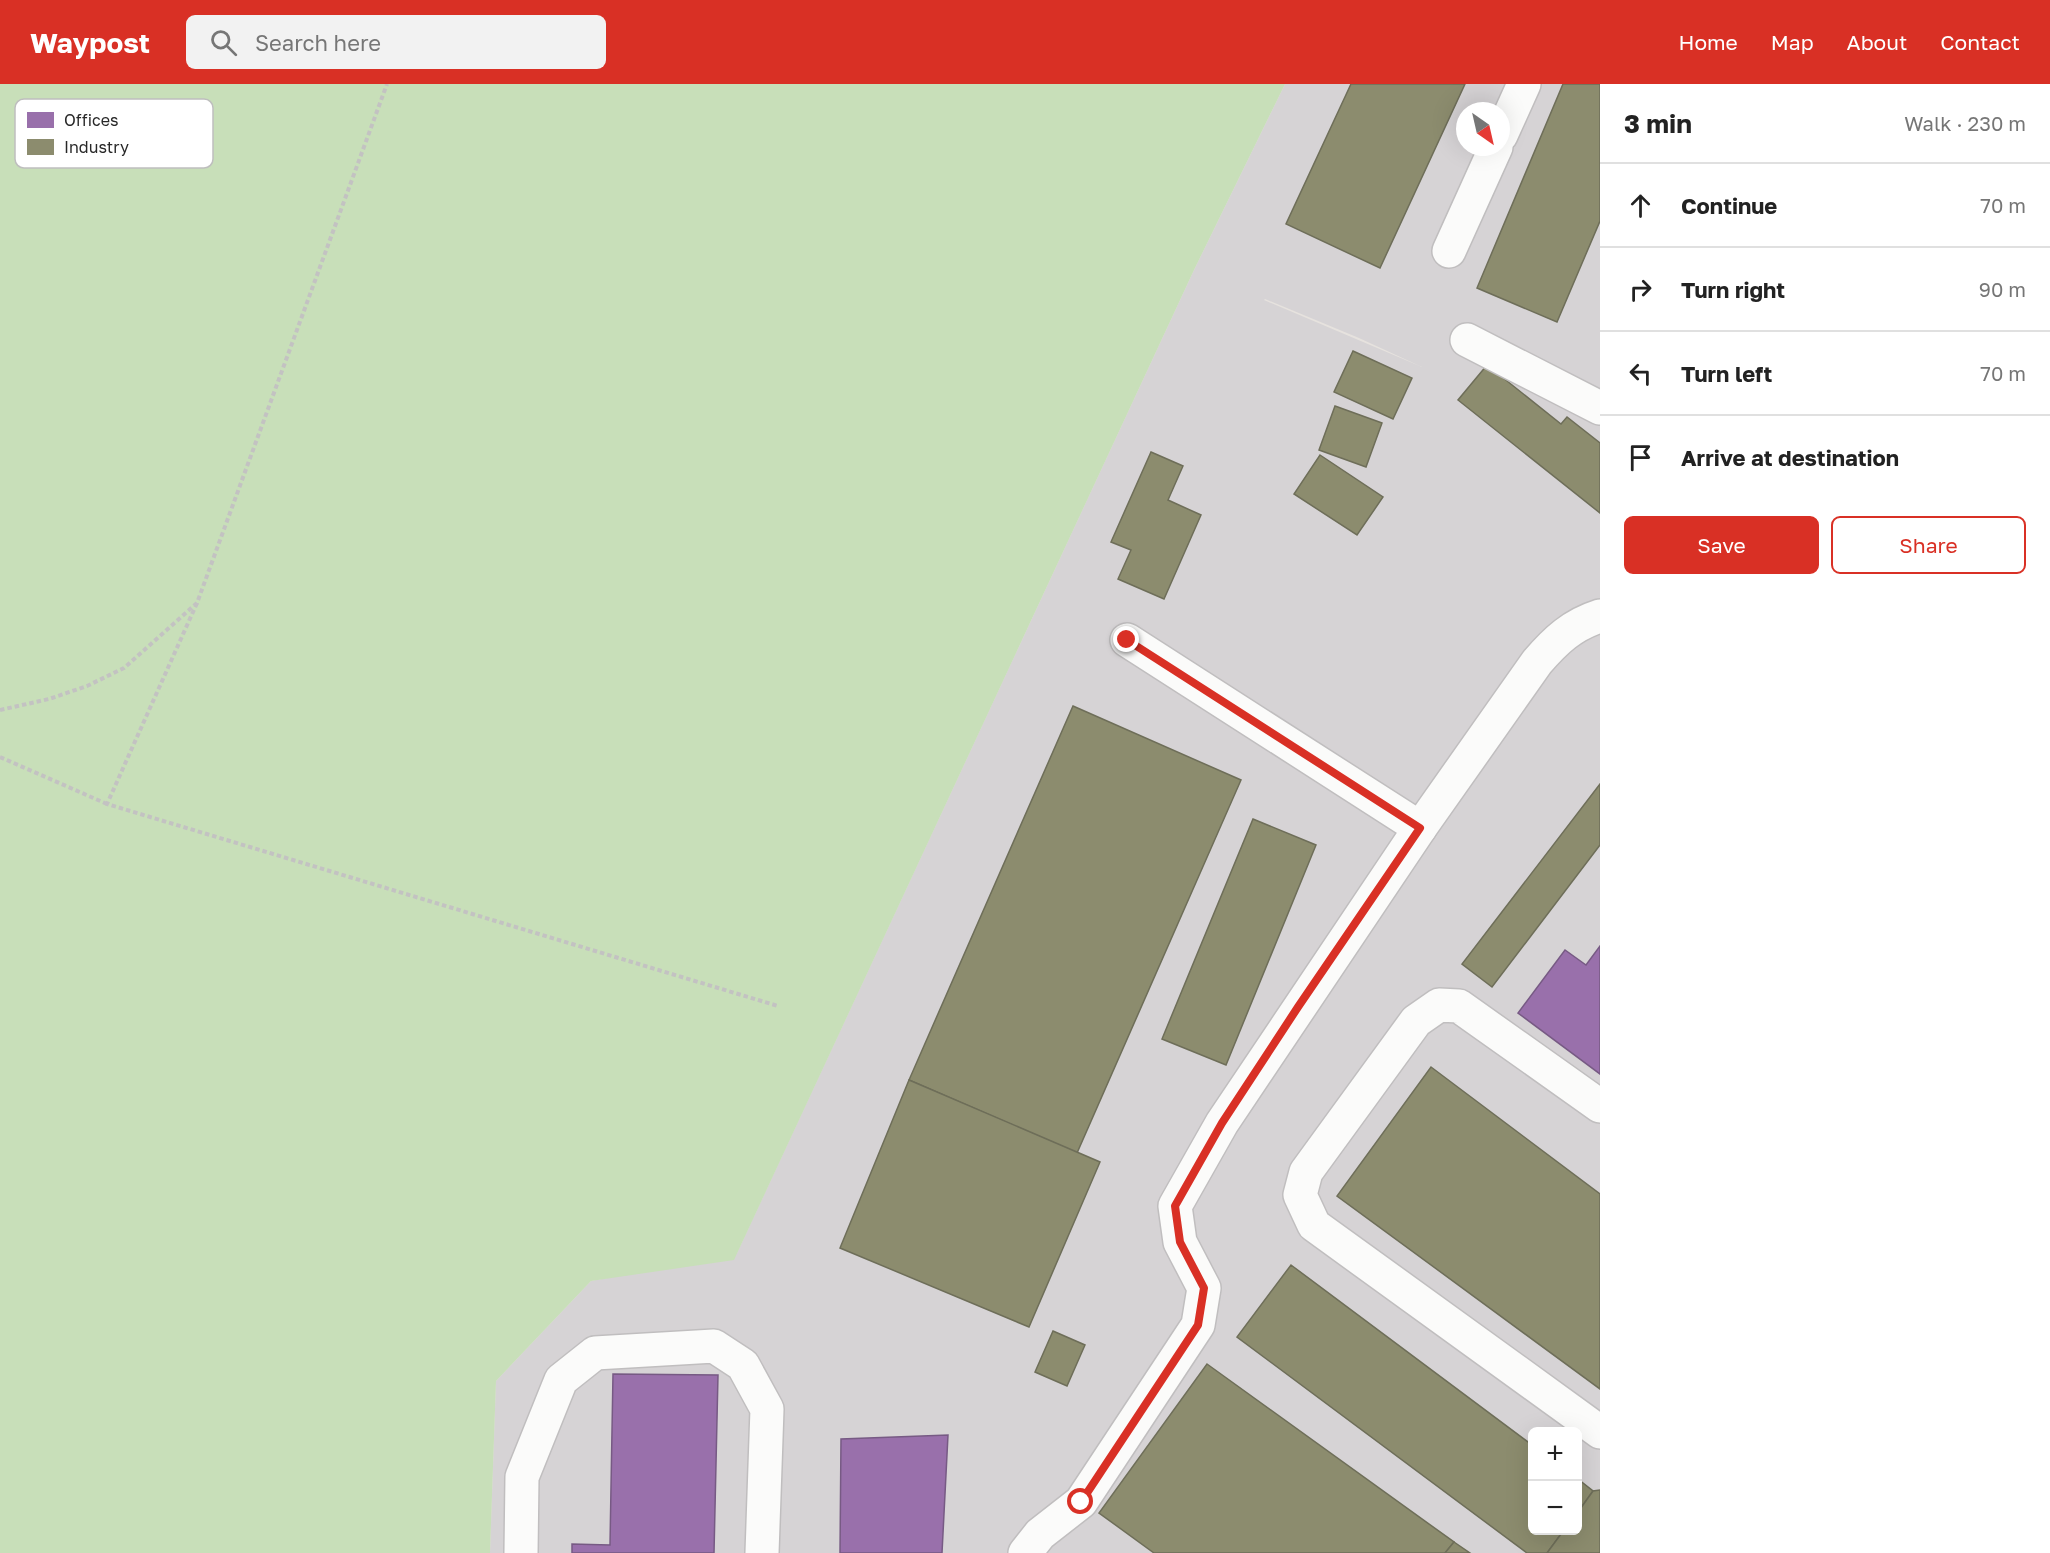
<!DOCTYPE html>
<meta charset="utf-8">
<style>
body{margin:0;font-family:"Golos Text",sans-serif;background:#f2f2f2;color:#222}
.controls{position:absolute;right:18px;bottom:18px;display:grid;overflow:hidden;border-radius:9px;box-shadow:0 6px 24px #0002}
.controls button{width:54px;height:54px;display:grid;place-items:center;padding:0;border:0;border-bottom:2px solid #e0e0e0;background:#fff;color:#222;font:30px sans-serif}
.compass{position:absolute;left:1456px;top:18px;width:54px;height:54px;border-radius:50%;background:#fff;box-shadow:0 6px 24px #0002;rotate:146deg}
.stop{position:absolute;width:18px;height:18px;margin:-14px;border:4px solid #d93025;border-radius:50%;background:#fff}
.stop.end{background:#d93025;border-color:#fff;box-shadow:0 2px 6px #0008}
.list{margin:0;padding:0;list-style:none}
h2{display:flex;justify-content:space-between;align-items:center;height:78px;margin:0;padding:0 24px;font-size:26px}
h2 small{font-size:20px;font-weight:400;color:#767676}
.list li{display:grid;grid-template-columns:39px 1fr auto;gap:18px;align-items:center;box-sizing:border-box;height:84px;padding:0 24px;border-top:2px solid #e0e0e0}
.list b{display:block;font-size:22px;white-space:nowrap}
.list em{font-size:20px;font-style:normal;color:#767676}
.actions{display:flex;gap:12px;padding:18px 24px}
.actions a{flex:1;padding:14px 0;border:2px solid #d93025;border-radius:9px;text-align:center;font-size:21px;color:#d93025}
.actions .main{background:#d93025;color:#fff}
.icon{flex:none;width:33px;height:33px;fill:none;stroke:currentColor;stroke-width:2;stroke-linecap:round;stroke-linejoin:round}
.map{position:relative;flex:none;width:1600px;height:1469px;overflow:hidden}
header{display:flex;align-items:center;gap:36px;box-sizing:border-box;height:84px;padding:0 30px;background:#d93025;color:#fff}
header strong{font-size:28px}
nav{display:flex;gap:33px;margin-inline-start:auto;font-size:21px}
.search{width:420px;height:54px;background:#f2f2f2;display:flex;align-items:center;gap:15px;box-sizing:border-box;padding:0 21px;border-radius:9px;color:#767676;font-size:22px}
main{display:flex}
aside{flex:1;background:#fff}
.map>svg:first-child{display:block}
</style>
<header>
<strong>Waypost</strong>
<div class="search"><svg class="icon" aria-label="search" viewBox="0 0 24 24"><circle cx="10" cy="10" r="6"/><path d="M15 15l6 6"/></svg>Search here</div>
<nav><a>Home</a><a>Map</a><a>About</a><a>Contact</a></nav>
</header>
<main>
<div class="map">
<svg width="1600" height="1469" viewBox="0 0 1600 1469">
<rect width="100%" height="100%" fill="#e6e2de"/>
<!-- industrial -->
<path fill="#d6d3d5" fill-rule="evenodd" d="M1285,0H1600V1469H490L496,1297L591,1197L737,1169L1194,186ZM1465,27H1501V63H1465ZM1265,215L1359,254L1422,283L1264,216ZM1532,1348H1578V1446H1532Z"/>
<!-- green -->
<polygon fill="#c8dfb9" points="0,0 1285,0 1194,186 734,1176 591,1197 496,1297 490,1469 0,1469"/>
<!-- offices -->
<g fill="#9970ab" stroke="#775a84" stroke-width="1.5">
<polygon points="1600,862 1600,990 1518,929 1565,866 1586,881"/>
<polygon points="613,1290 718,1291 714,1469 572,1469 572,1460 610,1461"/>
<polygon points="948,1351 942,1469 840,1469 841,1355"/>
</g>
<!-- industry -->
<g fill="#8c8c6e" stroke="#6e6e59" stroke-width="1.5">
<polygon points="1351,0 1465,0 1380,184 1286,140"/>
<polygon points="1563,0 1600,0 1600,137 1557,238 1477,204"/>
<polygon points="1353,267 1412,294 1393,335 1334,308"/>
<polygon points="1487,281 1561,340 1567,333 1600,359 1600,429 1458,316"/>
<polygon points="1335,322 1382,339 1366,383 1319,366"/>
<polygon points="1151,368 1183,382 1168,416 1201,431 1164,515 1118,495 1131,466 1111,458"/>
<polygon points="1320,371 1383,413 1357,451 1294,410"/>
<polygon points="1073,622 1241,696 1077,1069 909,996"/>
<polygon points="1600,700 1600,761 1492,903 1462,880"/>
<polygon points="1253,735 1316,761 1226,981 1162,955"/>
<polygon points="1431,983 1600,1110 1600,1305 1337,1112"/>
<polygon points="909,996 1100,1078 1029,1243 840,1164"/>
<polygon points="1291,1181 1532,1361 1532,1446 1564,1446 1547,1469 1527,1469 1237,1253"/>
<polygon points="1053,1247 1085,1261 1067,1302 1035,1288"/>
<polygon points="1207,1280 1454,1458 1445,1469 1154,1469 1099,1429"/>
<polygon points="1578,1395 1593,1407 1578,1428"/>
<polygon points="1600,1406 1600,1469 1547,1469 1564,1446 1578,1446 1578,1428 1593,1407"/>
<polygon points="1454,1458 1470,1469 1445,1469"/>
</g>
<g fill="none" stroke-linecap="round" stroke-linejoin="round">
<defs>
<g id="minor">
<polyline points="1501,51 1524,0"/>
<polyline points="1449,167 1496,63"/>
<polyline points="1467,256 1600,324"/>
<polyline points="1127,556 1420,744"/>
<polyline points="1600,1022 1459,922 1439,921 1416,937 1306,1088 1300,1111 1314,1141 1600,1348"/>
<polyline points="521,1469 522,1393 561,1296 595,1269 714,1262 743,1281 767,1325 762,1469"/>
<path d="M1025,1469L1040,1450L1081,1418L1198,1241L1204,1204L1180,1158L1175,1122L1222,1039L1420,744L1537,578C1556,556 1572,541 1600,532"/>
</g>
</defs>
<!-- minor casing -->
<use href="#minor" stroke="#c0bebf" stroke-width="36"/>
<!-- path -->
<g stroke="#c3c2c2" stroke-width="4" stroke-dasharray="4.5 3" stroke-linecap="butt">
<polyline points="197,519 107,720 778,922"/>
<polyline points="0,626 49,615 87,602 124,584 197,519 387,0"/>
<polyline points="0,673 107,720"/>
</g>
<!-- minor -->
<use href="#minor" stroke="#fbfbfa" stroke-width="33"/>
</g>
<g fill="none" stroke-linecap="round" stroke-linejoin="round">
<!-- route -->
<polyline stroke="#d93025" stroke-width="8" points="1081,1418 1198,1241 1204,1204 1180,1158 1175,1122 1222,1039 1298,923 1420,744 1127,556"/>
</g>
<!-- legend -->
<rect x="15" y="15" width="198" height="69" rx="9" fill="#fff" stroke="#bebebe" stroke-width="1.5"/>
<rect x="27" y="28" width="27" height="16" fill="#9970ab"/>
<rect x="27" y="55" width="27" height="16" fill="#8c8c6e"/>
<g font-size="16" fill="#282828">
<text x="64" y="42">Offices</text>
<text x="64" y="69">Industry</text>
</g>
</svg>
<div class="controls">
<button>+</button>
<button>−</button>
</div>
<svg class="compass" viewBox="-18 -18 36 36"><path d="M0-13l5 13h-10z" fill="#e53935"/><path d="M0 13l5-13h-10z" fill="#767676"/></svg>
<div class="stop" style="left:1081px;top:1418px"></div>
<div class="stop end" style="left:1127px;top:556px"></div>
</div>
<aside>
<h2>3 min<small>Walk · 230 m</small></h2>
<ul class="list">
<li><svg class="icon" aria-label="ahead" viewBox="0 0 24 24"><path d="M12 20V5M6 11l6-6 6 6"/></svg><div><b>Continue</b></div><em>70 m</em></li>
<li><svg class="icon" aria-label="right" viewBox="0 0 24 24"><path d="M7 20v-9h11M14 6l5 5-5 5"/></svg><div><b>Turn right</b></div><em>90 m</em></li>
<li><svg class="icon" aria-label="left" viewBox="0 0 24 24"><path d="M17 20v-9H6M10 6l-5 5 5 5"/></svg><div><b>Turn left</b></div><em>70 m</em></li>
<li><svg class="icon" aria-label="arrive" viewBox="0 0 24 24"><path d="M6 21V4h12l-3 4 3 4H6"/></svg><div><b>Arrive at destination</b></div></li>
</ul>
<div class="actions"><a class="main">Save</a><a>Share</a></div>
</aside>
</main>
